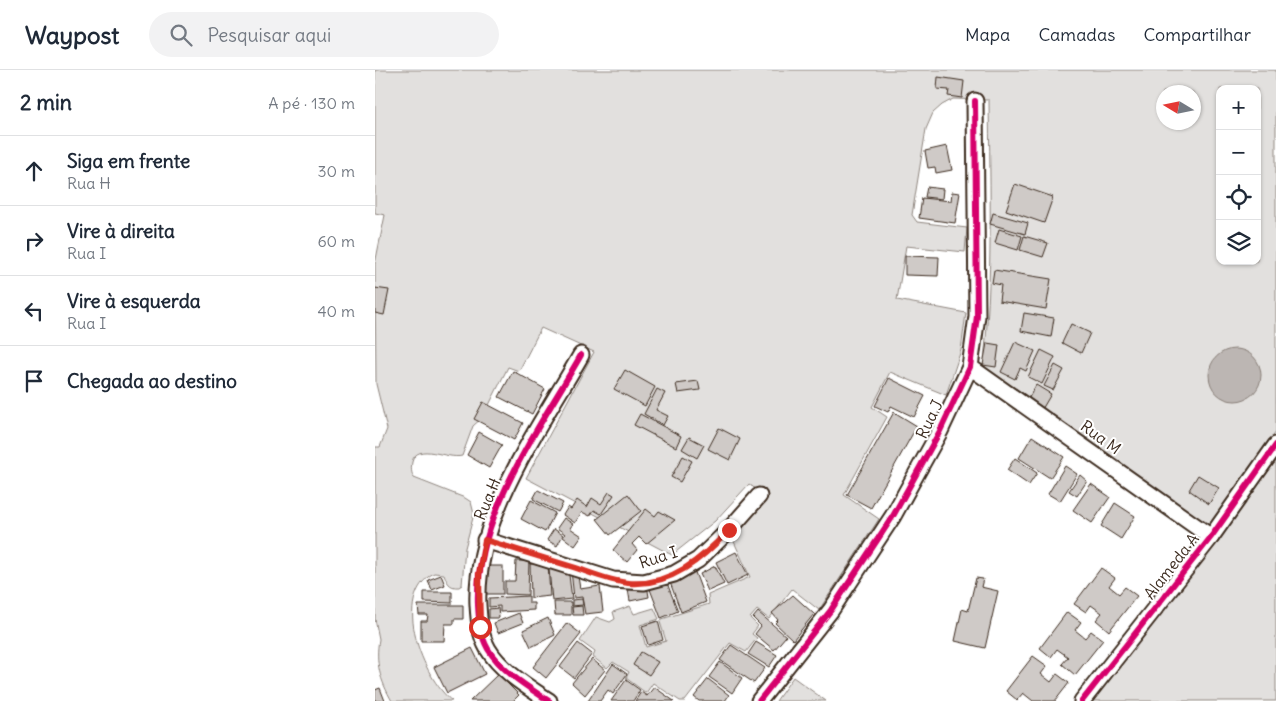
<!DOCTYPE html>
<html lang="pt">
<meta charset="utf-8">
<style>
body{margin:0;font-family:Delius,sans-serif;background:#f2f2f3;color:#1f2937}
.controls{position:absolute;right:15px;top:15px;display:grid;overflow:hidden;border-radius:10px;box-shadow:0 1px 4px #0004}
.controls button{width:45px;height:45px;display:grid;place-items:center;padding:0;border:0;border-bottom:1px solid #e0e1e3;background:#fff;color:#1f2937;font:25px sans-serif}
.compass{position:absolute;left:781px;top:15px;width:45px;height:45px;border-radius:50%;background:#fff;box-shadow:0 1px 4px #0004;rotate:280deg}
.stop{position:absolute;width:15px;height:15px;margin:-11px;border:4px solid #d93025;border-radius:50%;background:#fff}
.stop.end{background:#d93025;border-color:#fff;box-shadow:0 1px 5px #0008}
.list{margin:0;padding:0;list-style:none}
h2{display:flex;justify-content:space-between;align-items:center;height:65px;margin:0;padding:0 20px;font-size:21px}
h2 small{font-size:16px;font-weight:400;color:#747a83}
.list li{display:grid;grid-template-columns:32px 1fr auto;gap:15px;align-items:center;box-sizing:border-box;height:70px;padding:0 20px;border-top:1px solid #e0e1e3}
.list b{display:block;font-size:19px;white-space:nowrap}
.list p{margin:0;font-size:16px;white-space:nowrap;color:#747a83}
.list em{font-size:16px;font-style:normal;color:#747a83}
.icon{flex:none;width:28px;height:28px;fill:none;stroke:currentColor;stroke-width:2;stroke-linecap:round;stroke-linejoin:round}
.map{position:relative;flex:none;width:901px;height:631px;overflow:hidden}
header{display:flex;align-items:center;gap:30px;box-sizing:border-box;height:70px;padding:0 25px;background:#fff;border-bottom:1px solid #e0e1e3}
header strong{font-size:24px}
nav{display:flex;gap:28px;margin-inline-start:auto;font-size:18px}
.search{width:350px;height:45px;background:#f2f2f3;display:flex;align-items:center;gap:12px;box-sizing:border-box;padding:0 18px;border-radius:28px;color:#747a83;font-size:19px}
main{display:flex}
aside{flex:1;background:#fff}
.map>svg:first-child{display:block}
</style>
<header>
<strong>Waypost</strong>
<div class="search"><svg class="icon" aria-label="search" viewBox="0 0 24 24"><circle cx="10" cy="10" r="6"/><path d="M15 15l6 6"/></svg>Pesquisar aqui</div>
<nav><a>Mapa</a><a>Camadas</a><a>Compartilhar</a></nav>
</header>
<main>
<aside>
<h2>2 min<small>A pé · 130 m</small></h2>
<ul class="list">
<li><svg class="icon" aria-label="ahead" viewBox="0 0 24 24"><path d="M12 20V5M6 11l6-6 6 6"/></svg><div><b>Siga em frente</b><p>Rua H</p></div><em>30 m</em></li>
<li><svg class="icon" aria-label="right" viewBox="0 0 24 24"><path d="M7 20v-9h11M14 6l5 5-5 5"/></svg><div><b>Vire à direita</b><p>Rua I</p></div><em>60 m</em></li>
<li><svg class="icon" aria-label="left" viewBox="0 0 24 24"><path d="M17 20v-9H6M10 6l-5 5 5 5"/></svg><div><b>Vire à esquerda</b><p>Rua I</p></div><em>40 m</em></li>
<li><svg class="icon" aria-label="arrive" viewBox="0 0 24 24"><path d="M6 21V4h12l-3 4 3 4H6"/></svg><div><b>Chegada ao destino</b></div></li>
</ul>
</aside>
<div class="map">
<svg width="901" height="631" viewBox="0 0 901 631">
<rect width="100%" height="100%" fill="#fff"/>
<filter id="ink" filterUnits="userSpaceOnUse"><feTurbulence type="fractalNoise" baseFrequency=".02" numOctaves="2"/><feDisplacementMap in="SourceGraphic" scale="10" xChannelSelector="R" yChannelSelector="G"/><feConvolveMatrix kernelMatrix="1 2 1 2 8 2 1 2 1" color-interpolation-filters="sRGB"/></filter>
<g filter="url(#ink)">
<!-- green -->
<g fill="#e2e0de" stroke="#8e857e" fill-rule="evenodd">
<path d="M0,0H901V362L835,456L608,300C618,210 615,120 614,30L578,29L567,35L558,43L551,59L537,145L542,152L592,158L590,182L531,176L522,230L591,243L586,280L571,325L515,302L497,337L512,347L469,425L504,449L444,540L417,519L394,549L382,540L375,548L383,556L377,564L382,568L371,582L355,573L310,631H305L278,613L271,623L251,608L254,602L238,592L232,598L218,587L220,582L205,571L221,547L235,552L240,549L238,542L255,536L259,544L279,538L284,549L265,555L271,577L291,571L285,552L287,549L334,534L333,525L375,507L356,465L390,426L374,414L340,451L297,485L151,408L219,282L166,258L144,301L133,297L108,347L98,356L87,386C72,390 42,371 37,392C36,398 36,403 39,408L90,428L96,432L99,444L90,478L87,515L84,517C74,518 72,512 69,504L59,503C15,527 48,608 77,631H17C5,610 0,593 4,569L0,549V377H5L12,359L1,314L0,194L10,145L0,143ZM845,19H882V191H845ZM788,22H818V52H788Z"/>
<polygon points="901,391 901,631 716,631 816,504"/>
<polygon points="418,607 451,631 401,631"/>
</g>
<!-- water -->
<circle fill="#bcb6b3" stroke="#887e77" cx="860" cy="305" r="26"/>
<!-- building -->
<g fill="#cfcac7" stroke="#3b2a1e">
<polygon points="563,7 589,11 587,28 573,26 574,20 562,19"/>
<polygon points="572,76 577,100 561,103 560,97 553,98 550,81"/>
<polygon points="640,114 678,127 669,153 631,140"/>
<polygon points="552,117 568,119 567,129 550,127"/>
<polygon points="577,122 585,123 580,153 544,148 547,128 576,131"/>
<polygon points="618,143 653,153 650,164 615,154"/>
<polygon points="624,159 647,166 643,180 620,173"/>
<polygon points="649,166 673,173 668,187 645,180"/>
<polygon points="530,186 564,187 563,206 530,205"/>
<polygon points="619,200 676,209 671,239 624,231 626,215 617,213"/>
<polygon points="0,218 14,220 9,245 0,243"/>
<polygon points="649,243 679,248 676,267 646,261"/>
<polygon points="696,254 715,263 706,283 687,273"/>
<polygon points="640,272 660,281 651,301 645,298 640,309 626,302"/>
<polygon points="612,273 624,275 621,297 608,295"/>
<polygon points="666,280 680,287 667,314 653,307"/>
<polygon points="680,295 689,300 678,320 669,316"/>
<polygon points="250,300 280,317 270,336 239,319"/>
<polygon points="138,301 170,319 157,344 124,327"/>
<polygon points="514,308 550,326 539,347 516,336 513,342 500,336"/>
<polygon points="323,311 325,320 303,323 301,314"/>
<polygon points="661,315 676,324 666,341 651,333"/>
<polygon points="282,319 290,323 281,340 293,346 288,355 269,344"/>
<polygon points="108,332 148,353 139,370 99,349"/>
<polygon points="519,342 542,356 496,438 472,425"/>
<polygon points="265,344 306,366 301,377 259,355"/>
<polygon points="344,358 365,369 355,390 333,379"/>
<polygon points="104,362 127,375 114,398 92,385"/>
<polygon points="657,366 689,387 675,408 644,388"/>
<polygon points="314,367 329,375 322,388 307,379"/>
<polygon points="308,386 317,391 305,412 296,407"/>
<polygon points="640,388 662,403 654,415 632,400"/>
<polygon points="690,396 702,404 685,431 673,424"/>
<polygon points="705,405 712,411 702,426 694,421"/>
<polygon points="823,405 844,418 834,434 814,420"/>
<polygon points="716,414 735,427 717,453 698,440"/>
<polygon points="163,420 188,433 183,442 158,429"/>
<polygon points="234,422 239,425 226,444 219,440 215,446 207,442 200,453 188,445 193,437 196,439 202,430 212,437 217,428 226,434"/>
<polygon points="253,424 266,441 235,465 222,449"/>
<polygon points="156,430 180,443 170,462 146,449"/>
<polygon points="740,433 760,446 746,469 726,456"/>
<polygon points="271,439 280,446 284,441 300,450 271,474 264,467 257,474 262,480 252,492 238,480"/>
<polygon points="189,448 198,454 195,458 207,466 200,476 188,467 190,464 182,458"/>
<polygon points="179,459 188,465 182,476 172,470"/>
<polygon points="361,482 373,505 352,515 341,492"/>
<polygon points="141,491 154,491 153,525 130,524 130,511 140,511"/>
<polygon points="173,493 175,526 156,528 155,494"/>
<rect x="111" y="496" width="17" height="28"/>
<polygon points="340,496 349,514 333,521 325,504"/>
<polygon points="193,497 197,529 177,531 174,499"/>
<polygon points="318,497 331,532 306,542 293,507"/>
<polygon points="726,498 740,508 734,516 744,524 750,517 762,526 734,561 721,550 727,543 716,535 711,542 699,534"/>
<polygon points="202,500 205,519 225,516 228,542 210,544 207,527 199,528 196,501"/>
<polygon points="66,505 70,515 57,520 53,510"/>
<polygon points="290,508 303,541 286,548 273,514"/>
<polygon points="601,508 608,509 606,517 623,521 610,578 580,571 587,539 593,541"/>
<polygon points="272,515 274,527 255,531 253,519"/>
<polygon points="49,522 77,522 77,533 49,532"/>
<polygon points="418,525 439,544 418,570 400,553 403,550 397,543"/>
<polygon points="154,526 154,533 159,533 159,540 125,542 125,536 114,537 114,528"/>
<polygon points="207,529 208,535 197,536 197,530"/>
<polygon points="179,532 196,532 196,545 180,545"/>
<polygon points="43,535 88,535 88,549 79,549 79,554 70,554 69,571 46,571 46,551 52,551 53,545 44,545"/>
<polygon points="207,536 208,545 198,545 197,537"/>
<polygon points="123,538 124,548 114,548 114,539"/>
<polygon points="383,542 411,566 399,580 380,564 386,556 378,548"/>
<polygon points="692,542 706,552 700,560 710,568 716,561 728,570 700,605 687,594 693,587 682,579 676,587 665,578"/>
<polygon points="144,543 148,553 123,563 119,553"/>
<polygon points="173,548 180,565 156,577 148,560"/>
<polygon points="283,551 288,570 273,575 267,556"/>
<polygon points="192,553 206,564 171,608 158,597"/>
<polygon points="381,572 402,585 394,597 373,584"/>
<polygon points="203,573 217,584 199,608 185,597"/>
<polygon points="356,575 390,598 379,613 345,590"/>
<polygon points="97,578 110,604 72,623 59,597"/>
<polygon points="266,582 283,592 274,605 258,595"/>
<polygon points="658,586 672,596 666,604 676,612 682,604 694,613 680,631 658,631 648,623 642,630 631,621"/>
<polygon points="217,589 230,600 210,625 197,613"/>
<polygon points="345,592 367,608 357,623 334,607"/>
<polygon points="238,594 252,604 238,624 233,620 225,631 213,631"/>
<polygon points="123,604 144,625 138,631 95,631"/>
<polygon points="333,609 354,625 350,631 324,631 319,627"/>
<polygon points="251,610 265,620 258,631 236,631"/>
<polygon points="279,617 299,631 260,631 266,622 272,626"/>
<polygon points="5,618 10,631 0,631 0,620"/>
</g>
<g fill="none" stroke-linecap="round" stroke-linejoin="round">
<defs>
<g id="minor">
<polyline points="595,297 836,467"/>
<polyline points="110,470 238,510 269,512 299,504 323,490 354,460 384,426"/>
<path d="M174,631C153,617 126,601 113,579C105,565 104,551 103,535C99,447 164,359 206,285"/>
<polyline points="384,631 456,540 518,446 565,361 595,297 602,246 600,31"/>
<polyline points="707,631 836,467 901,375"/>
</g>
</defs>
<!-- minor casing -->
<use href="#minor" stroke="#3b2a1e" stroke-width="19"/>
<!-- minor -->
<use href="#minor" stroke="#fff" stroke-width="15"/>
<defs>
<g id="cycleway">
<path d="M174,631C153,617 126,601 113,579C105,565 104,551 103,535C99,447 164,359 206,285"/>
<polyline points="384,631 456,540 518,446 565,361 595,297 602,246 600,31"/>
<polyline points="707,631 836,467 901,375"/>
</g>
</defs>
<!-- cycleway casing -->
<use href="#cycleway" stroke="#fff" stroke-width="9"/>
<!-- cycleway -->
<use href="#cycleway" stroke="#d6006c" stroke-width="6"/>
</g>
</g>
<g fill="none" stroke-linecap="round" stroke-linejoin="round" filter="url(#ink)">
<!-- route -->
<path stroke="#d93025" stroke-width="6" d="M105,557L104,504L110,470C139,479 169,488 198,497C216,503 234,511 253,513C295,517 328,488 354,460"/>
</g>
<g text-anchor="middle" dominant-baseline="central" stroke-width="4" stroke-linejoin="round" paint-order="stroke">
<!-- street labels -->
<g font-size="16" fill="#3b2a1e" stroke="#fff">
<text transform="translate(554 349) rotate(-64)">Rua J</text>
<text transform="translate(726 367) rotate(36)">Rua M</text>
<text transform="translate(112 429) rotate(-67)">Rua H</text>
<text transform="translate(283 487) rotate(-18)">Rua I</text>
<text transform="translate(796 496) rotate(-52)">Alameda A</text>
</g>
</g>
</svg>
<div class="controls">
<button>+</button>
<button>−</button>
<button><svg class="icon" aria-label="locate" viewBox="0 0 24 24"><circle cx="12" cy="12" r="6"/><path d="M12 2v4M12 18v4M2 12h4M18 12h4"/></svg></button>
<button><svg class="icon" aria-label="layers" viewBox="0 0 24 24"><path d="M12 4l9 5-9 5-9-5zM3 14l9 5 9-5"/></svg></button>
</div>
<svg class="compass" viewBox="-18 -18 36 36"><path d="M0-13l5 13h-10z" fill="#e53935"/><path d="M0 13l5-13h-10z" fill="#747a83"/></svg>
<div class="stop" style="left:105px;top:557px"></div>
<div class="stop end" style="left:354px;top:460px"></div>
</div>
</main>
